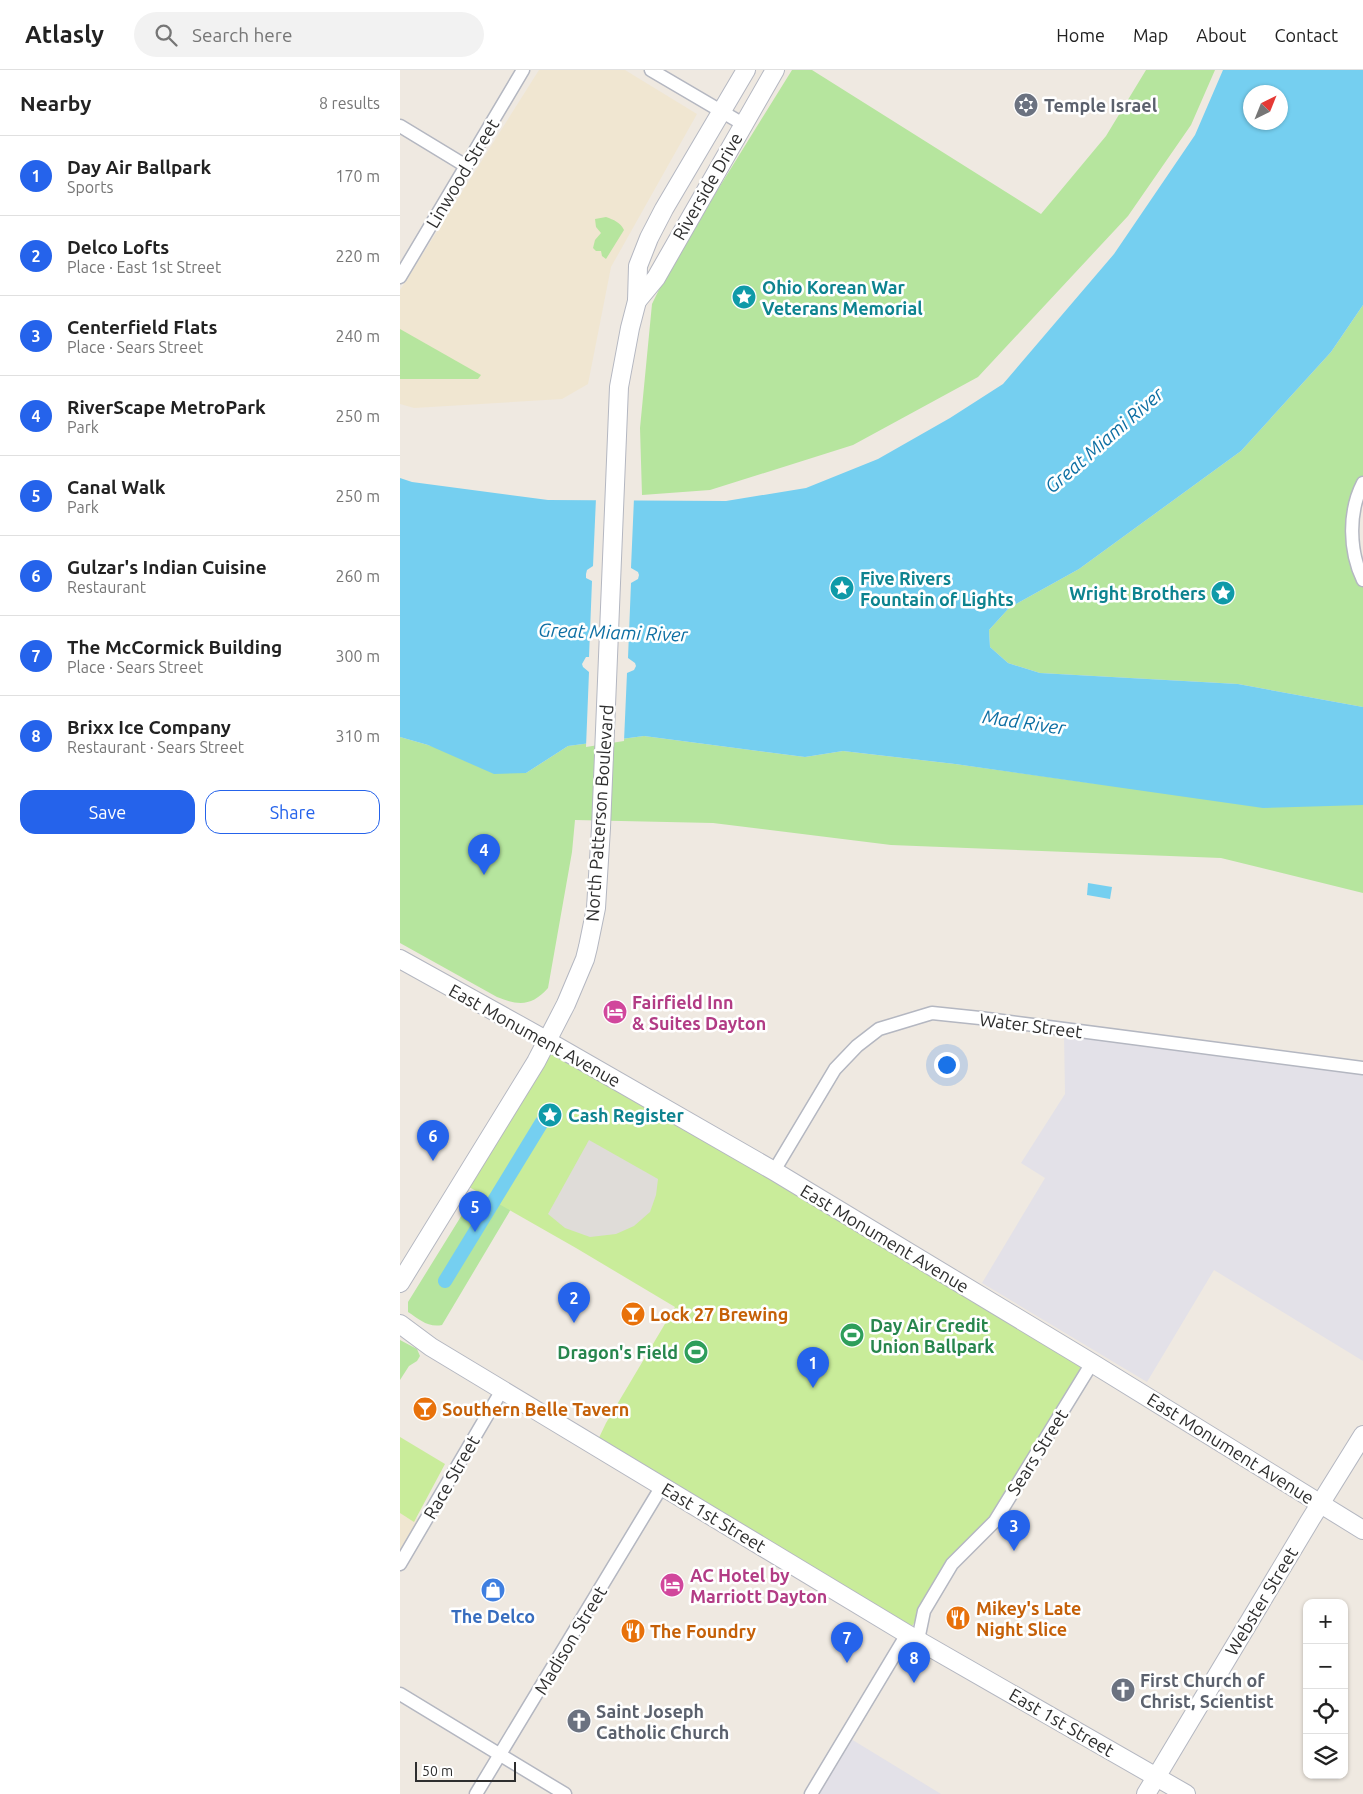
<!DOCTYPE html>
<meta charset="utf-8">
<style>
body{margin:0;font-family:Ubuntu,sans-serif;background:#f2f2f2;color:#222}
.controls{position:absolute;right:15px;bottom:15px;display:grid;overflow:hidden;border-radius:10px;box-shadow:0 1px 4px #0004}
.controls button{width:45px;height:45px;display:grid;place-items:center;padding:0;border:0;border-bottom:1px solid #e0e0e0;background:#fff;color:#222;font:25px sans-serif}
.compass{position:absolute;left:843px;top:15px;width:45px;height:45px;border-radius:50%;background:#fff;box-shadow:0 1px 4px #0004;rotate:43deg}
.scale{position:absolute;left:15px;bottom:12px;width:101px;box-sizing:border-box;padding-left:5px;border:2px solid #2e2e2e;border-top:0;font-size:14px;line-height:18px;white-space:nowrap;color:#2e2e2e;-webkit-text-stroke:4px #fff;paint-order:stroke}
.you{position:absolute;left:546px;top:994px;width:18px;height:18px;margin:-12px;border:4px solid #fff;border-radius:50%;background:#1a73e8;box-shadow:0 0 0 8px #1a73e833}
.badge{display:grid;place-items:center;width:32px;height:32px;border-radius:50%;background:#2563eb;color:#fff;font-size:16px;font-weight:700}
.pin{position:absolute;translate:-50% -41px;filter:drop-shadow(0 1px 2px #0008)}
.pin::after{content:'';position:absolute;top:26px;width:18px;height:15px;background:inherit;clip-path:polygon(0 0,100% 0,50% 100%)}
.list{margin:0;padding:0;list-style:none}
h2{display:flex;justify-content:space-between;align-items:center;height:65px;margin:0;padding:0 20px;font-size:21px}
h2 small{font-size:16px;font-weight:400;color:#767676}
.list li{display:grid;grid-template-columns:32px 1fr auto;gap:15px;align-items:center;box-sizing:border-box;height:80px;padding:0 20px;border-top:1px solid #e0e0e0}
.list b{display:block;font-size:19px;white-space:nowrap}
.list p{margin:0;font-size:16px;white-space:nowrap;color:#767676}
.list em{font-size:16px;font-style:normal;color:#767676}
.actions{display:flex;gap:10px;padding:15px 20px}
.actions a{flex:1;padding:11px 0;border:1px solid #2563eb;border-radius:15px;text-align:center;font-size:18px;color:#2563eb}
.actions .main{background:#2563eb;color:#fff}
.icon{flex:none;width:28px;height:28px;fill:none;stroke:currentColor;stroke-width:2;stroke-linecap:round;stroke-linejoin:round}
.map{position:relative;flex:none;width:963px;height:1724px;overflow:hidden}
header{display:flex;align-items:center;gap:30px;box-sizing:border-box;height:70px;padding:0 25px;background:#fff;border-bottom:1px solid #e0e0e0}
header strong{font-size:24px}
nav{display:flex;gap:28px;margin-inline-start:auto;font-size:18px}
.search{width:350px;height:45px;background:#f2f2f2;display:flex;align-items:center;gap:12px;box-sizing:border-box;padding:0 18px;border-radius:28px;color:#767676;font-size:19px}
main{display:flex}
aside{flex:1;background:#fff}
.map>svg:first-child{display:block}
</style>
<header>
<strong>Atlasly</strong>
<div class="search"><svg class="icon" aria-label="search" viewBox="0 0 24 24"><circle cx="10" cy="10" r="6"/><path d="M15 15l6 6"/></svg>Search here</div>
<nav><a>Home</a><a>Map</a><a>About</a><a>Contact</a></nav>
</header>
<main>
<aside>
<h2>Nearby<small>8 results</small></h2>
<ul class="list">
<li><span class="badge">1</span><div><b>Day Air Ballpark</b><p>Sports</p></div><em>170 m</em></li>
<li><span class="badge">2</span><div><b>Delco Lofts</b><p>Place · East 1st Street</p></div><em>220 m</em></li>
<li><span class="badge">3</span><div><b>Centerfield Flats</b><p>Place · Sears Street</p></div><em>240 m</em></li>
<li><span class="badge">4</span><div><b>RiverScape MetroPark</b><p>Park</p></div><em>250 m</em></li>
<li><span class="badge">5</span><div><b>Canal Walk</b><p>Park</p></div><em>250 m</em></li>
<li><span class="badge">6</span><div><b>Gulzar's Indian Cuisine</b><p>Restaurant</p></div><em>260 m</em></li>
<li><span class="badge">7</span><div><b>The McCormick Building</b><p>Place · Sears Street</p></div><em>300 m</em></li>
<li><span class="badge">8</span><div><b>Brixx Ice Company</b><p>Restaurant · Sears Street</p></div><em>310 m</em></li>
</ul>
<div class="actions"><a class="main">Save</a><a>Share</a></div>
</aside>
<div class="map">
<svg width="963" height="1724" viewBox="0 0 963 1724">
<rect width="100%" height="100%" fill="#efe9e1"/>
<!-- industrial -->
<g fill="#e3e1e8">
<polygon points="664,963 963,1004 963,1291 814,1200 747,1312 582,1213 645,1108 621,1093 665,1024"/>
<polygon points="451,1669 541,1724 418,1724"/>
</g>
<!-- education -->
<g fill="#f0e6d1">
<polygon points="139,0 225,0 297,44 211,197 188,314 162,329 14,338 0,334 0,220"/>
<polygon points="0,1438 20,1450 0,1481"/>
</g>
<!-- green -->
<g fill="#b6e59e">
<polygon points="392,0 412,0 641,144 706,66 746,0 815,0 791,55 728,146 578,307 453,375 310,420 242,425 240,358 252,234 271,195"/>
<path d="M206,147C214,150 220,152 224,160L206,189L202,186L201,181H196L193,178L195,170L201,163L196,157L195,149Z"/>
<polygon points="963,235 963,413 954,442 963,510 963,637 838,614 640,603 608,593 590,577 589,560 609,538 679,499 841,381 931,282"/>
<polygon points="0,259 81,305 78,309 0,309"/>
<path d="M244,666L405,687L443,681L555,694L691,713L962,734L963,735V823L821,788L491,775L313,753L175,750L172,782L148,918C132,936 119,936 97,927L0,873V667L126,703L168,676Z"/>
<path d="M189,1008L42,1255C28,1258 19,1249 8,1242V1232L86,1106Z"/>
<polygon points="0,1270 17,1279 20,1286 17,1291 9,1296 0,1310"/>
</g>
<!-- pitch -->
<g fill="#c9ec9a">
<polygon points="146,970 692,1293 595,1451 552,1494 507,1564 196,1374 206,1353 275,1237 176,1178 62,1113"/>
<polygon points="0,1367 45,1394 14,1452 0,1443"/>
</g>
<!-- plaza -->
<polygon fill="#dfdcd8" points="189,1070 258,1109 256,1125 250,1142 234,1156 216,1164 190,1167 165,1158 148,1144"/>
<!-- water -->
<g fill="#75cff0" fill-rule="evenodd">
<path d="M823,0H963V235L931,282L841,381L679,499L609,538L589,560L590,577L608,593L640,603L838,614L963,637V735L863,738L555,694L443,681L405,687L244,666L168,676L126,703L94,704L28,675L0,667V408L12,412L148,430L326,431L406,418L478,389L550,348L603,314L714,184L795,65ZM851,22H881V52H851Z"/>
<polygon points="688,813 712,817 710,829 687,825"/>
</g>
<!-- pier -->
<polygon fill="#efe9e1" points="196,428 234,428 231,498 238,502 239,505 238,509 231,513 228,588 235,593 236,596 234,600 227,603 224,671 186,677 189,602 183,597 182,594 186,587 189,587 192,511 186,508 186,504 187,500 193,496"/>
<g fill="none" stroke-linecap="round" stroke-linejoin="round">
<!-- canal -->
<polyline stroke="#75cff0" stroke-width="14" points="45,1211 142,1052"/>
<defs>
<g id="street">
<polyline points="251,0 343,54"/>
<polyline points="0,56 66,96"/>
<polyline points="0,207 123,0"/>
<path d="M963,413C948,442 949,481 963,510"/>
<polyline points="374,1101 435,999 457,976 479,959 532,943 580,948 963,998"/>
<polyline points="0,1494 102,1320"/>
<polyline points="518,1570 524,1541 552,1494 595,1451 692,1293"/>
<polyline points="0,1624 165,1724"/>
<polyline points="76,1724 262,1416"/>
<polyline points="411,1724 507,1564"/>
</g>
<g id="secondary">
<polyline points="237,231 256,208 375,0"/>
<polyline points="0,889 146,970 374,1101 692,1293 963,1460"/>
<polyline points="0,1213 136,992 166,934 185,889 188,877 196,838 201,758 219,317 230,258 237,231 238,196 249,168 264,139 346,0"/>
<polyline points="0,1254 31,1277 507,1564 786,1724"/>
<polyline points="746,1724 909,1452 963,1365"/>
</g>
</defs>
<!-- street casing -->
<use href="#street" stroke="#b4b7c1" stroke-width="15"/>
<!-- secondary casing -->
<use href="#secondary" stroke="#b4b7c1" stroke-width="20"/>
<!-- street -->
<use href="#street" stroke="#fff" stroke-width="12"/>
<!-- secondary -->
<use href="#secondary" stroke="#fff" stroke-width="18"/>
</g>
<!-- icons -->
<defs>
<symbol id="synagogue-disc" viewBox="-11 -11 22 22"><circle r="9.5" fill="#6b7280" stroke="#fff"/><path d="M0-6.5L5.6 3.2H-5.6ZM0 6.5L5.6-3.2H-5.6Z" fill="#fff"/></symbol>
<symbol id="sight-disc" viewBox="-11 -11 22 22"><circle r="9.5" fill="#0f9aa8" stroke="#fff"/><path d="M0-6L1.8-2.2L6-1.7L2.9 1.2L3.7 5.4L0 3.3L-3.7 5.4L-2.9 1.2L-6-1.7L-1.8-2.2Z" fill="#fff"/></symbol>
<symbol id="hotel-disc" viewBox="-11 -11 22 22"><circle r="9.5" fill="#d1479c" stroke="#fff"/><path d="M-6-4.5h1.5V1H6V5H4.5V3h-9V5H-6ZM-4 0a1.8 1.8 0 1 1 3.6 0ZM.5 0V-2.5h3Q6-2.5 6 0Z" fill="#fff"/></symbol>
<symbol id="bar-disc" viewBox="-11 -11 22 22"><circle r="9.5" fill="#e8710a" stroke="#fff"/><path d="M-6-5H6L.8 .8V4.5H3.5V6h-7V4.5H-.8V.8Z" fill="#fff"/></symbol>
<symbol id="stadium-disc" viewBox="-11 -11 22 22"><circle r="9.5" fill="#2e9e5b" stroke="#fff"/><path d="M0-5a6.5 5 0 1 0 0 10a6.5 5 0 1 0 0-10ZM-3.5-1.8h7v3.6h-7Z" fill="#fff"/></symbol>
<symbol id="shop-disc" viewBox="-11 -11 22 22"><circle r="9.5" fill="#3f7fe0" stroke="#fff"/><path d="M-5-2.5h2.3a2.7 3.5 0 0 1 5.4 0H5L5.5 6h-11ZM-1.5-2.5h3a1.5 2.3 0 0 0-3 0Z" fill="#fff"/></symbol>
<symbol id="restaurant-disc" viewBox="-11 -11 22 22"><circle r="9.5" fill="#e8710a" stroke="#fff"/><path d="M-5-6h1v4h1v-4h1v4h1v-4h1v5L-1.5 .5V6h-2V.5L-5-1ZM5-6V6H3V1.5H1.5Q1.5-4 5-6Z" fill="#fff"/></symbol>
<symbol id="church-disc" viewBox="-11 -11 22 22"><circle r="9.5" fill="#6b7280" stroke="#fff"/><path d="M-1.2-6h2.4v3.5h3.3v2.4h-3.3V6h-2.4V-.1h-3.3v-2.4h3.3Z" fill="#fff"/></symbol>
</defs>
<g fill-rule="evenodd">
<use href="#synagogue-disc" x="612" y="21" width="28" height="28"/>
<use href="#sight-disc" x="330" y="213" width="28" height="28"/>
<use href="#sight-disc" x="428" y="504" width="28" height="28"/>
<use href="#sight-disc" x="809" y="509" width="28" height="28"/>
<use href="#hotel-disc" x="201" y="928" width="28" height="28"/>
<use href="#sight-disc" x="136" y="1031" width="28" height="28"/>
<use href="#bar-disc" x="219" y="1230" width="28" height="28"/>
<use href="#stadium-disc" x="438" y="1251" width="28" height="28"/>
<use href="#stadium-disc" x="282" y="1268" width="28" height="28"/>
<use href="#bar-disc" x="11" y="1325" width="28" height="28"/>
<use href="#hotel-disc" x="258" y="1501" width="28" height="28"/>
<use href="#shop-disc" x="79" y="1506" width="28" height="28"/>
<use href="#restaurant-disc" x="544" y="1534" width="28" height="28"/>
<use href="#restaurant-disc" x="219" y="1547" width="28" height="28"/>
<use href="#church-disc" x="709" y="1606" width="28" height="28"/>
<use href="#church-disc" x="165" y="1637" width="28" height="28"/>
</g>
<g text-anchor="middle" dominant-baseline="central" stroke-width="5" stroke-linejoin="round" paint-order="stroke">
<!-- worship labels -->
<g font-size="18" font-weight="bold" fill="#5b616d" stroke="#fff" text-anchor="start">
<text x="644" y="35">Temple Israel</text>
<text x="740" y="1610">First Church of<tspan x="740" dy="21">Christ, Scientist</tspan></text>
<text x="196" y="1641">Saint Joseph<tspan x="196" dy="21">Catholic Church</tspan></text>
</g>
<!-- street labels -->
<g font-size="18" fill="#2e2e2e" stroke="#fff">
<text transform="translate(62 103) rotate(-59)">Linwood Street</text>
<text transform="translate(307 116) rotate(-60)">Riverside Drive</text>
<text transform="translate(199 743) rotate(-86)">North Patterson Boulevard</text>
<text transform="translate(631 955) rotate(7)">Water Street</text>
<text transform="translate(135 965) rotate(29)">East Monument Avenue</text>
<text transform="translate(485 1168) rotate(31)">East Monument Avenue</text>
<text transform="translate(831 1378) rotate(32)">East Monument Avenue</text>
<text transform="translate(637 1382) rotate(-58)">Sears Street</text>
<text transform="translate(51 1407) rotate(-60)">Race Street</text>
<text transform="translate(314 1447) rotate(31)">East 1st Street</text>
<text transform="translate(861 1531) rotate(-59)">Webster Street</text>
<text transform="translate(170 1570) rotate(-59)">Madison Street</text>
<text transform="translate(662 1652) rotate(30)">East 1st Street</text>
</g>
<!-- culture labels -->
<g font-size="18" font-weight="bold" fill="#0d838f" stroke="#fff" text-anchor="start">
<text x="362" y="217">Ohio Korean War<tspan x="362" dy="21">Veterans Memorial</tspan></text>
<text x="460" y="508">Five Rivers<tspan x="460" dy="21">Fountain of Lights</tspan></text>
<text x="806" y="523" text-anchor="end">Wright Brothers</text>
<text x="168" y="1045">Cash Register</text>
</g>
<!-- hotel labels -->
<g font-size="18" font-weight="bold" fill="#b23c85" stroke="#fff" text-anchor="start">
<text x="232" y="932">Fairfield Inn<tspan x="232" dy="21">&amp; Suites Dayton</tspan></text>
<text x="290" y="1505">AC Hotel by<tspan x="290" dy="21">Marriott Dayton</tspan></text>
</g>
<!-- food labels -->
<g font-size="18" font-weight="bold" fill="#c56008" stroke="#fff" text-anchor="start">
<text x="250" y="1244">Lock 27 Brewing</text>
<text x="42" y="1339">Southern Belle Tavern</text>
<text x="576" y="1538">Mikey's Late<tspan x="576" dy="21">Night Slice</tspan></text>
<text x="250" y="1561">The Foundry</text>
</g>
<!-- leisure labels -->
<g font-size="18" font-weight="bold" fill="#27864d" stroke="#fff" text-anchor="start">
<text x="470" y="1255">Day Air Credit<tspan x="470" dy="21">Union Ballpark</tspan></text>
<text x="278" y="1282" text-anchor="end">Dragon's Field</text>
</g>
<!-- shop labels -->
<g font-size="18" font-weight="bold" fill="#366cbe" stroke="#fff">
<text x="93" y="1546">The Delco</text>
</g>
<!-- water labels -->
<g font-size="19" font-style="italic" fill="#0d6fa3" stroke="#fff">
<text transform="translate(704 370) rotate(-41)">Great Miami River</text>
<text transform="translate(213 562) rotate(2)">Great Miami River</text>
<text transform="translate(624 652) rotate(8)">Mad River</text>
</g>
</g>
</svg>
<div class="controls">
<button>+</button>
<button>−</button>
<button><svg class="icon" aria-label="locate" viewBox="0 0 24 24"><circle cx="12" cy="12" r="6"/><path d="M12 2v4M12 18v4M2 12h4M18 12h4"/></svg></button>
<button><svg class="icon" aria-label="layers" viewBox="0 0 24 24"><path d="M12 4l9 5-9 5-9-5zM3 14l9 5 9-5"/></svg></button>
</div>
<svg class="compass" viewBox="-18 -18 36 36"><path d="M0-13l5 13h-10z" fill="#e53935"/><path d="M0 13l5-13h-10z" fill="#767676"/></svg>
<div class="scale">50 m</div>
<div class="you"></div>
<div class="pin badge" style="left:413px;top:1318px">1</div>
<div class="pin badge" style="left:174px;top:1253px">2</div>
<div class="pin badge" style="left:614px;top:1481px">3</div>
<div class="pin badge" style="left:84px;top:805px">4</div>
<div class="pin badge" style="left:75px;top:1162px">5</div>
<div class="pin badge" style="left:33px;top:1091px">6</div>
<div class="pin badge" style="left:447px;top:1593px">7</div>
<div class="pin badge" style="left:514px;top:1613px">8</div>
</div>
</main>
